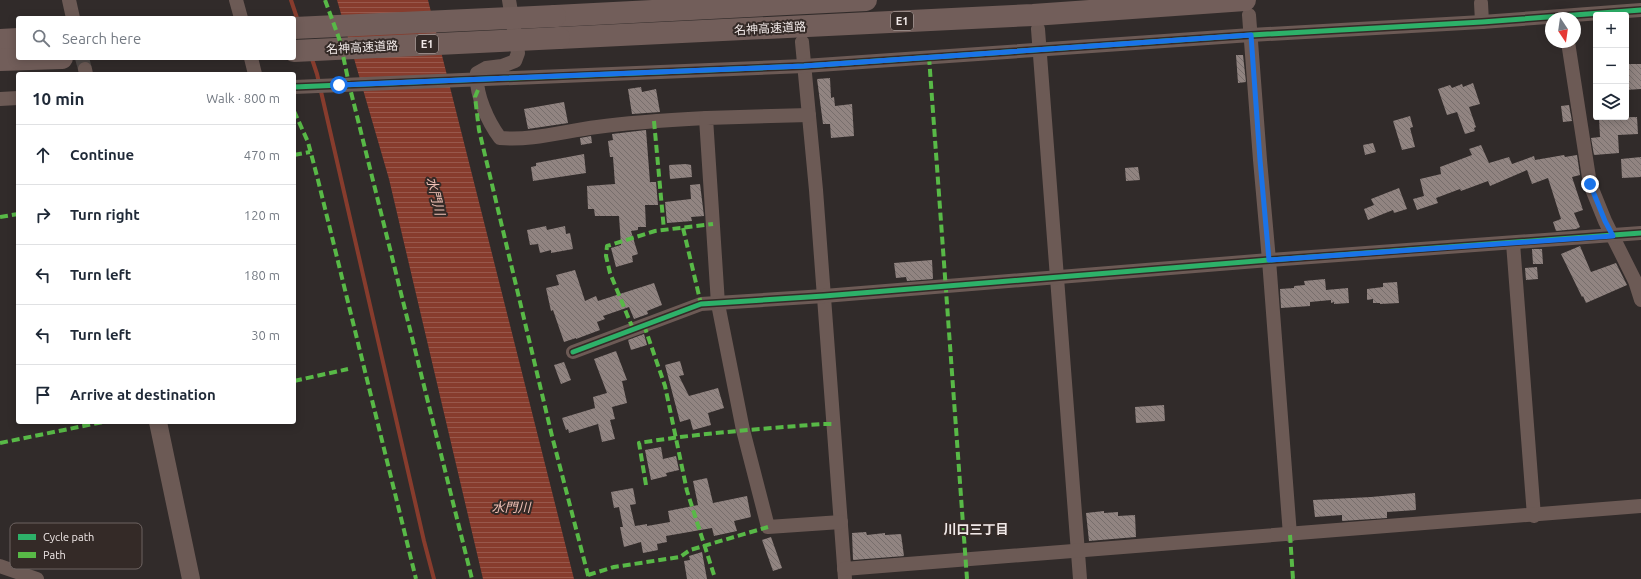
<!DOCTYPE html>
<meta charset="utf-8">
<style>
body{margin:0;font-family:Ubuntu,"Noto Sans JP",sans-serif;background:#f2f2f3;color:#1f2937}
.controls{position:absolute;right:12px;top:12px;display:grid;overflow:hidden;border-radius:4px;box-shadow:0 2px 10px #0003}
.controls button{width:36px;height:36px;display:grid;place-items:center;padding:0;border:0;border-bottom:1px solid #e0e1e3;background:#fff;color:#1f2937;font:20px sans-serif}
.compass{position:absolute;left:1545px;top:12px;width:36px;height:36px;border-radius:50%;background:#fff;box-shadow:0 2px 10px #0003;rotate:167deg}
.stop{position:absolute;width:12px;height:12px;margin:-9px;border:3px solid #1a73e8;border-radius:50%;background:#fff}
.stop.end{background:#1a73e8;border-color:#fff;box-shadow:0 1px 4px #0008}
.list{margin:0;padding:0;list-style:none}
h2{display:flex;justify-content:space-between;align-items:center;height:52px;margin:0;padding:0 16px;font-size:17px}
h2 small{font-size:13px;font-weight:400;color:#747a83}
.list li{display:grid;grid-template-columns:26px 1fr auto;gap:12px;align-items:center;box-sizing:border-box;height:60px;padding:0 16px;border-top:1px solid #e0e1e3}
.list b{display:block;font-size:15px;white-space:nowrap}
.list em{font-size:13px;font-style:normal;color:#747a83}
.icon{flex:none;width:22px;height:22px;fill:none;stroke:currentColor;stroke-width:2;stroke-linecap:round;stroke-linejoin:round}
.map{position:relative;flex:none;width:1641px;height:579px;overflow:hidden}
.search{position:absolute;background:#fff;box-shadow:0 2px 10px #0003;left:16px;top:16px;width:280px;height:44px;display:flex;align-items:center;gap:10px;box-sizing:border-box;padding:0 14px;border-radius:4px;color:#747a83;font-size:15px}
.panel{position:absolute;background:#fff;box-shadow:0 2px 10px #0003;left:16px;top:72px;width:280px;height:352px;border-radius:4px}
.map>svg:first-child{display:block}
</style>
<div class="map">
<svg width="1641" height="579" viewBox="0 0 1641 579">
<defs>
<pattern id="water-rules" width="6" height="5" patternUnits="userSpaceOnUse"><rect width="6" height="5" fill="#873c2d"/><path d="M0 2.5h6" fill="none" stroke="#98584b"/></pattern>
<pattern id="building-back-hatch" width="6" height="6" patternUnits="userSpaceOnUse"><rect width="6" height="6" fill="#918481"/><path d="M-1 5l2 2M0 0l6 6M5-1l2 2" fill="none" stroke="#776e6c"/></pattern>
</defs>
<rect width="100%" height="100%" fill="#312b2a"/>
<!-- water -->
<polygon fill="url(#water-rules)" points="337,0 428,0 574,579 483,579 389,179"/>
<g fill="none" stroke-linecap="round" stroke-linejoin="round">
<!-- stream -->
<g stroke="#873c2d" stroke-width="4">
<polyline points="291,0 298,21"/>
<polyline points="311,56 317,74 424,541 434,579"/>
</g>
</g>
<!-- building -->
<g fill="url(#building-back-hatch)">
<polygon points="1236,55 1243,55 1246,82 1238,83"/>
<polygon points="1629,64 1641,64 1641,89 1626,90 1626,71 1629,71"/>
<polygon points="830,78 831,98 834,97 835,106 852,104 854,136 831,138 830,124 823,124 817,79"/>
<polygon points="1473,83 1480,104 1469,107 1476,127 1474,128 1475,131 1465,134 1457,112 1447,115 1438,89 1450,85 1452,88 1462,84 1463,87"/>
<polygon points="641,87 642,92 656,89 660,112 632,114 628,89"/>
<polygon points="564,102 568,123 528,129 524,109"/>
<polygon points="1569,105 1572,121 1563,122 1561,106"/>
<polygon points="1410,116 1413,127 1410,128 1415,147 1402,150 1393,121"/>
<polygon points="1637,117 1638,134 1618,135 1619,153 1594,155 1591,138 1600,137 1599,118"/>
<polygon points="646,130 650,182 656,182 658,205 645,205 646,227 638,227 638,230 631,231 638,254 632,256 633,262 616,267 611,248 621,245 619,216 595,216 594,209 588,209 587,186 615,184 613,157 610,157 608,141 613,140 612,134"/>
<polygon points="591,136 592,143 581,145 580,138"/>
<polygon points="1373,143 1376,152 1365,155 1363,145"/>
<polygon points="1481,145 1489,163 1509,157 1512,164 1534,156 1535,160 1564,155 1565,157 1577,155 1580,175 1572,177 1583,210 1574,213 1580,227 1576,229 1556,231 1553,222 1561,219 1548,178 1532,184 1527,170 1490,186 1488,181 1461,191 1460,189 1436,198 1438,203 1417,210 1413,199 1424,196 1420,179 1441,174 1440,167 1472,155 1469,149"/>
<polygon points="584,154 586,173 533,181 531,167 536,166 536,163"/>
<polygon points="1641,157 1641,177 1622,178 1621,159"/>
<polygon points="686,164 691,165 692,177 670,179 669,165"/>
<polygon points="1138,167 1140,180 1126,181 1125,168"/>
<polygon points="700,184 704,216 691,217 692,221 667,223 665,202 691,199 690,185"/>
<polygon points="1399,188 1407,209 1394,213 1393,210 1368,220 1364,209 1374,205 1371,199"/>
<polygon points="546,226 547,230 565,226 566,234 570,233 573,249 551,253 551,250 540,253 538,244 530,245 527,230"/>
<polygon points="1580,246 1591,272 1616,263 1627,285 1586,303 1583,296 1582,297 1561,254"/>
<polygon points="1532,249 1542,249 1543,264 1533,264"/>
<polygon points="932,260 933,279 907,281 906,277 896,278 894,263"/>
<polygon points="1537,267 1538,279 1526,280 1525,268"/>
<polygon points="575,270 585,301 596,296 598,301 654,283 662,305 647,311 648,314 634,319 629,307 603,316 605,319 597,322 600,330 576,339 576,338 564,342 553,310 551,311 546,288 559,285 556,275"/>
<polygon points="1325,279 1326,290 1348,288 1349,303 1334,304 1334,302 1331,303 1331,300 1310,302 1310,306 1281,308 1280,289 1294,288 1294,286 1305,285 1304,281"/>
<polygon points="1397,282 1399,303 1380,304 1380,303 1373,303 1373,299 1367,300 1367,289 1383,287 1383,283"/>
<polygon points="644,334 647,345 631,350 628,340"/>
<polygon points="616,351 627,380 622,381 627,403 612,407 615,419 610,420 615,439 602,442 598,424 569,433 568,429 566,430 562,418 595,408 593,397 607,393 594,359"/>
<polygon points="680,361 684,375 679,376 689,396 718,388 724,408 708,413 711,425 693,430 690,419 680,422 665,365"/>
<polygon points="564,362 571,380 561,384 554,365"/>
<polygon points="1164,405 1165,421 1136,423 1135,407"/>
<polygon points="661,447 663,459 676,456 679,470 666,473 667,476 651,480 645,450"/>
<polygon points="707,478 713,503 747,496 751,517 734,521 737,531 714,536 712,528 666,536 667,542 657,544 658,550 643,553 641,542 624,547 620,527 623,527 619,507 614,508 611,492 633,488 636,504 630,505 635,526 647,524 647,526 670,522 668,511 698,505 693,481"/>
<polygon points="1415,493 1416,510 1387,512 1387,518 1342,521 1342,515 1315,517 1313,500 1371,497"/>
<polygon points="1104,511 1104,513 1118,512 1118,516 1135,515 1136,537 1089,541 1086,513"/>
<polygon points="866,532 867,535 885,533 885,535 901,534 904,556 853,560 852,533"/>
<polygon points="771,537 782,568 773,571 762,540"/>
<polygon points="702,552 707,579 687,579 684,561 690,560 689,556"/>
</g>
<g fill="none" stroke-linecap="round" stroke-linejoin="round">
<!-- minor-tunnel -->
<polyline stroke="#4e4846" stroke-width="14" stroke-dasharray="14 7" stroke-linecap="butt" points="82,58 85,69"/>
<!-- minor -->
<g stroke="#6c5a55" stroke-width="14">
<polyline points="69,0 73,18"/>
<polyline points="236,0 241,18"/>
<path d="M509,0L518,53L515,61L502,66L486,68L477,73C475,94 488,122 500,138C533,141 564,131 597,127C633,122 669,120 706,118"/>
<polyline points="1481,3 1482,22"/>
<polyline points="1249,15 1260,160 1269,260 1290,535"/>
<polyline points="1038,29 1080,579"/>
<polyline points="802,42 816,190 845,579"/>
<polyline points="1568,42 1590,184 1605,221 1635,281 1641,300"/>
<polyline points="251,58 255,74"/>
<polyline points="85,69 86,74"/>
<polyline points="294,87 804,66 1251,35 1482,22 1641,10"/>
<polyline points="0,99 18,98"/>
<polyline points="809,115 706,118 718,304 743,430 768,527 841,522"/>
<polyline points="1513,243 1534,516"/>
<polyline points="573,352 701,304 824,296 1269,260 1641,233"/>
<polyline points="0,566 37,579"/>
<polyline points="844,569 1641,506"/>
</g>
<!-- tertiary -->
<polyline stroke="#6c5a55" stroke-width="18" points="158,422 191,579"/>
<!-- motorway -->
<g stroke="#725e5a" stroke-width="22">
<polyline points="555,16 866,0"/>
<polyline points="559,38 1033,15 1245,0"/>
<polyline points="0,40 18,39"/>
<polyline points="0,60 62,58"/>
</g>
<!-- motorway-bridge -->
<g stroke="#725e5a" stroke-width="22">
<polyline points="294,28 555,16"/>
<polyline points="294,51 559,38"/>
</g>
<!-- quiet -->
<g stroke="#58b947" stroke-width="4" stroke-dasharray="8 4" stroke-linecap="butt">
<polyline points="325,0 340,41 349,84 472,579"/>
<polyline points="929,57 967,579"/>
<polyline points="478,90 475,97 479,130 552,436 589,579"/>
<polyline points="294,111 308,142 318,180 416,579"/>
<polyline points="654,121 664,230"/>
<polyline points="294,155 310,152"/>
<polyline points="0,217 18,214"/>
<polyline points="683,228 701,304"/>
<polyline points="644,325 665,386 687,491 714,575"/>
<polyline points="633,329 610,273 606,256 607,246 655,231 713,224"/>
<polyline points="294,381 348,369"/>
<polyline points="0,443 103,422"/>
<path d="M646,485L639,443C700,433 761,429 822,424H833"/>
<polyline points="1290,535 1293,579"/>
<polyline points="588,575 614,567 680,557 690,550 768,527"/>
</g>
<defs>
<g id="cycleway">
<polyline points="294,87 804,66 1251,35 1482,22 1641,10"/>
<polyline points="573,352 701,304 824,296 1269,260 1641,233"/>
</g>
</defs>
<!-- cycleway casing -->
<use href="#cycleway" stroke="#342a27" stroke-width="8"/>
<!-- cycleway -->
<use href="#cycleway" stroke="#2db169" stroke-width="5"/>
</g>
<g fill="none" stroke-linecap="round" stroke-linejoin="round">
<!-- route -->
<polyline stroke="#1a73e8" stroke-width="5" points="339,85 804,66 1251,35 1260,160 1269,260 1613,236 1605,221 1590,184"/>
</g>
<g text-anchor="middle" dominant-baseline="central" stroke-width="4" stroke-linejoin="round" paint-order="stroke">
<!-- shield labels -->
<g fill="#342a27" stroke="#b8b0ae" stroke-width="1">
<rect x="891" y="12" width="22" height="18" rx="3"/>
<rect x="416" y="35" width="22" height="18" rx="3"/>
</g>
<g font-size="11" font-weight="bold" fill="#f1e9e8">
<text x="902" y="21">E1</text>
<text x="427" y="44">E1</text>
</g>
<!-- street labels -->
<g font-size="12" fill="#f1e9e8" stroke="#342a27">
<text transform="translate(770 28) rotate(-3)">名神高速道路</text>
<text transform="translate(362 47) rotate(-3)">名神高速道路</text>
</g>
<!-- water labels -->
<g font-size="13" font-style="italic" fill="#f0c0b5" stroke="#342a27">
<text transform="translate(436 196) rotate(76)">水門川</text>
<text x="511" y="507">水門川</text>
</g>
<!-- neighbourhood labels -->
<g font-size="13" font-weight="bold" fill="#f1e9e8" stroke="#342a27">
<text x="976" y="529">川口三丁目</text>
</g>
</g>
<!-- legend -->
<rect x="10" y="523" width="132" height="46" rx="6" fill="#342a27" stroke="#6d6361" stroke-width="1"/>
<rect x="18" y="534" width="18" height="6" fill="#2db169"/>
<rect x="18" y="552" width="18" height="6" fill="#58b947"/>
<g font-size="11" fill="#f1e9e8">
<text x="43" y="541">Cycle path</text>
<text x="43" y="559">Path</text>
</g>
</svg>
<div class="controls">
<button>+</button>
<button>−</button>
<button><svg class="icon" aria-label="layers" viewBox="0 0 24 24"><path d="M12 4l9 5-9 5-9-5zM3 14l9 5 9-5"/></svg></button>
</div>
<svg class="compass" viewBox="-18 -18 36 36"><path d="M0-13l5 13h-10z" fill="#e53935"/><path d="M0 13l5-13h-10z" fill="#747a83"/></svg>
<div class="stop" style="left:339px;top:85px"></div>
<div class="stop end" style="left:1590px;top:184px"></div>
<div class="search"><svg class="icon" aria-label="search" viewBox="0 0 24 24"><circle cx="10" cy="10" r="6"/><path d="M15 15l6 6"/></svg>Search here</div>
<section class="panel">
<h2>10 min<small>Walk · 800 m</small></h2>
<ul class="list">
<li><svg class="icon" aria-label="ahead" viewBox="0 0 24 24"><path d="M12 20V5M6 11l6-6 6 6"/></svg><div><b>Continue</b></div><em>470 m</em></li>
<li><svg class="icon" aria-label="right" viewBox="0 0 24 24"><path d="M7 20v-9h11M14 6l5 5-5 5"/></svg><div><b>Turn right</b></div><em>120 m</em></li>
<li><svg class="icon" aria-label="left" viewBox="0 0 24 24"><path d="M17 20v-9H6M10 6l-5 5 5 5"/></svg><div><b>Turn left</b></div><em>180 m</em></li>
<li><svg class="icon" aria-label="left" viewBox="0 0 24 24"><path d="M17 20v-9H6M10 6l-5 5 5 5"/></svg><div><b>Turn left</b></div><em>30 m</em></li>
<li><svg class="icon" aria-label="arrive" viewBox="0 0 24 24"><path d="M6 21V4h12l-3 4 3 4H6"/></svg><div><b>Arrive at destination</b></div></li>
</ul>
</section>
</div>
